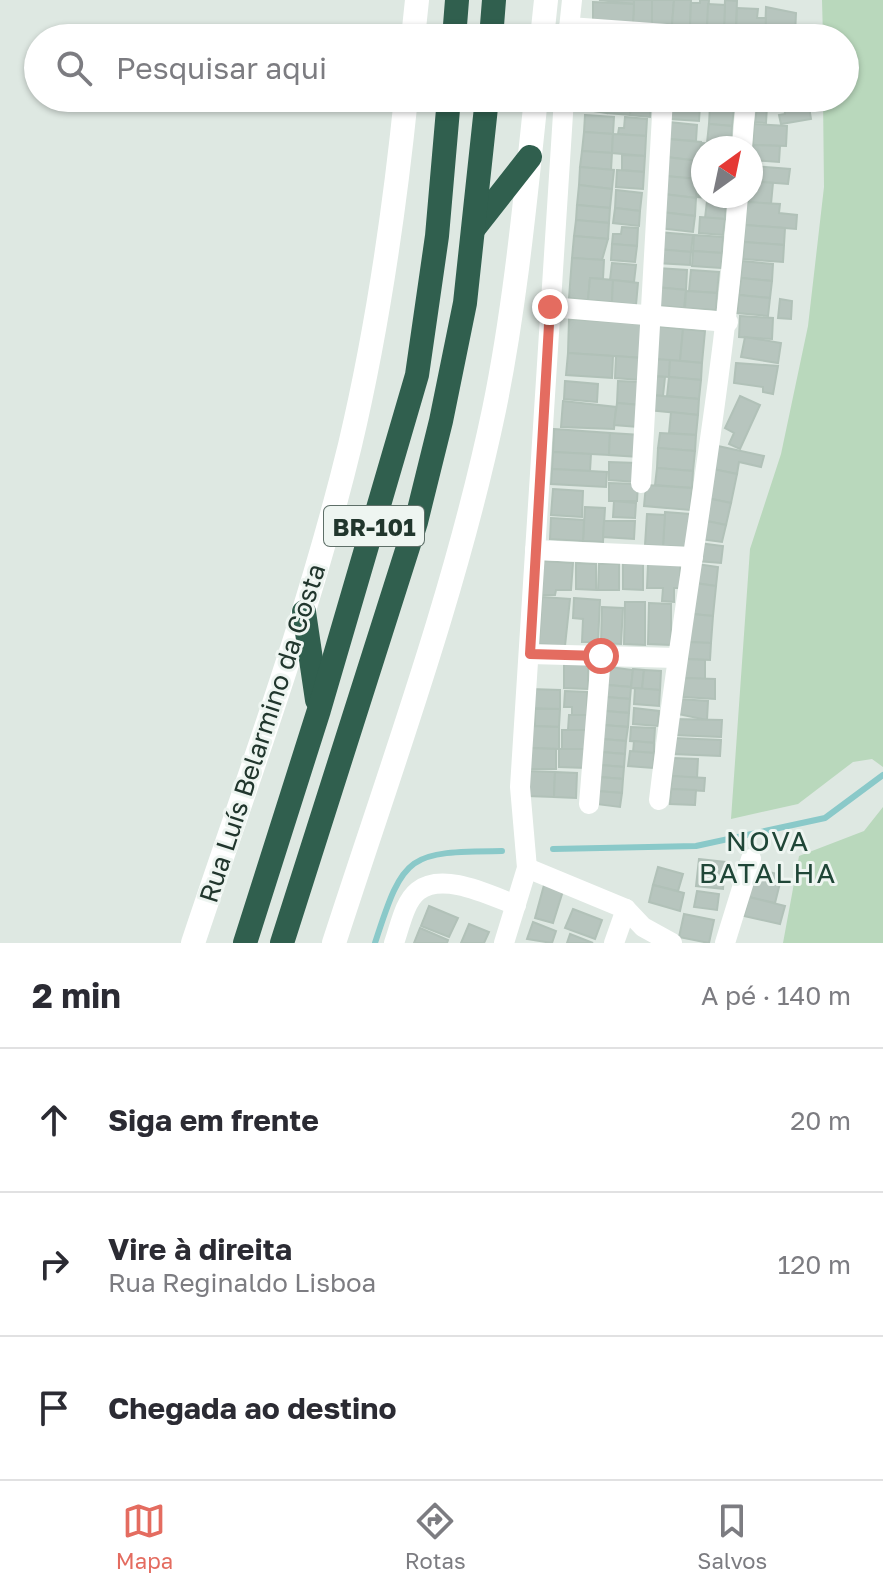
<!DOCTYPE html>
<html lang="pt">
<meta charset="utf-8">
<style>
body{margin:0;font-family:"Golos Text",sans-serif;background:#f7f7f7;color:#2b2b33}
.compass{position:absolute;left:691px;top:136px;width:72px;height:72px;border-radius:50%;background:#fff;box-shadow:0 2px 6px #0004;rotate:33deg}
.stop{position:absolute;width:24px;height:24px;margin:-18px;border:6px solid #e46c60;border-radius:50%;background:#fff}
.stop.end{background:#e46c60;border-color:#fff;box-shadow:0 2px 8px #0008}
.list{margin:0;padding:0;list-style:none}
h2{display:flex;justify-content:space-between;align-items:center;height:104px;margin:0;padding:0 32px;font-size:34px}
h2 small{font-size:26px;font-weight:400;color:#7c7c81}
.list li{display:grid;grid-template-columns:52px 1fr auto;gap:24px;align-items:center;box-sizing:border-box;height:144px;padding:0 32px;border-top:2px solid #e1e1e2}
.list b{display:block;font-size:30px;white-space:nowrap}
.list p{margin:0;font-size:26px;white-space:nowrap;color:#7c7c81}
.list em{font-size:26px;font-style:normal;color:#7c7c81}
.icon{flex:none;width:44px;height:44px;fill:none;stroke:currentColor;stroke-width:2;stroke-linecap:round;stroke-linejoin:round}
.map{position:relative;flex:none;width:883px;height:943px;overflow:hidden}
.search{position:absolute;background:#fff;box-shadow:0 2px 6px #0004;left:24px;right:24px;top:24px;height:88px;display:flex;align-items:center;gap:20px;box-sizing:border-box;padding:0 28px;border-radius:44px;color:#7c7c81;font-size:30px}
.sheet{height:536px;background:#fff}
nav{display:flex;justify-content:space-around;align-items:center;box-sizing:border-box;height:112px;border-top:2px solid #e1e1e2;background:#fff;font-size:22px;color:#7c7c81}
nav a{display:grid;justify-items:center;gap:4px}
nav .on{color:#e46c60}
.map>svg:first-child{display:block}
</style>
<div class="map">
<svg width="883" height="943" viewBox="0 0 883 943">
<rect width="100%" height="100%" fill="#dee8e2"/>
<!-- green -->
<g fill="#b9d8bc">
<polygon points="822,0 883,0 883,767 872,759 853,762 798,804 731,819 750,549 781,454 808,326 824,187 823,98 845,98 845,38 823,38"/>
<polygon points="883,807 883,943 783,943 799,856 864,831"/>
</g>
<g fill="none" stroke-linecap="round" stroke-linejoin="round">
<!-- stream -->
<g stroke="#8ac9c9" stroke-width="6">
<polyline points="553,849 696,846 825,818 883,775"/>
<path d="M375,943C404,853 408,852 502,851"/>
</g>
</g>
<!-- building -->
<g fill="#b7c5be" stroke="#b1c1b8" stroke-width="2">
<polygon points="599,0 634,0 634,4"/>
<polygon points="634,0 652,0 652,24 633,23"/>
<polygon points="652,0 674,0 672,25 652,24"/>
<polygon points="674,0 691,0 690,26 672,25"/>
<polygon points="700,0 709,0 707,27 690,26 691,3 700,3"/>
<polygon points="725,0 737,1 736,28 724,28"/>
<polygon points="593,2 634,4 633,23 593,21"/>
<polygon points="708,4 725,5 724,28 707,27"/>
<polygon points="766,7 796,13 795,35 765,34"/>
<polygon points="737,8 758,9 757,18 766,18 765,34 736,32"/>
<polygon points="587,98 608,98 607,113 586,110"/>
<polygon points="608,98 632,98 630,115 607,113"/>
<polygon points="632,98 651,99 650,117 630,115"/>
<polygon points="671,98 703,98 703,106 671,103"/>
<polygon points="708,98 735,98 734,108 707,106"/>
<polygon points="756,98 783,98 784,104 757,107"/>
<polygon points="808,101 811,119 781,124 779,115 785,114 784,104"/>
<polygon points="671,103 700,105 699,121 670,119"/>
<polygon points="710,106 734,108 732,126 709,124"/>
<polygon points="767,106 766,123 755,122 757,107"/>
<polygon points="585,115 614,117 613,134 584,132"/>
<polygon points="625,117 647,119 646,136 618,134 619,128 624,128"/>
<polygon points="669,122 697,125 696,141 668,139"/>
<polygon points="709,124 732,126 731,145 707,143"/>
<polygon points="754,124 787,126 786,146 753,145"/>
<polygon points="584,132 613,134 612,153 582,151"/>
<polygon points="613,134 646,136 645,156 612,153"/>
<polygon points="668,139 701,142 699,161 666,157"/>
<polygon points="702,143 731,145 730,148 703,148 701,161"/>
<polygon points="753,145 780,146 779,162 752,160"/>
<polygon points="582,151 612,153 611,170 580,167"/>
<polygon points="622,155 645,156 644,172 622,170"/>
<polygon points="666,157 699,161 698,179 665,176"/>
<polygon points="751,166 790,169 788,184 751,181"/>
<polygon points="580,167 614,170 612,189 579,185"/>
<polygon points="617,170 644,172 643,189 616,187"/>
<polygon points="665,176 698,179 696,198 663,194"/>
<polygon points="699,178 703,179 703,196 726,196 726,200 698,197"/>
<polygon points="751,181 773,183 771,204 747,202"/>
<polygon points="579,185 612,189 610,208 577,205"/>
<polygon points="616,190 642,193 640,211 615,208"/>
<polygon points="663,194 696,198 695,216 661,212"/>
<polygon points="707,201 726,202 725,219 705,218"/>
<polygon points="747,202 780,204 779,213 797,215 796,229 745,225"/>
<polygon points="577,205 610,208 609,223 576,220"/>
<polygon points="615,208 640,211 639,226 613,223"/>
<polygon points="661,212 695,216 693,232 659,228"/>
<polygon points="700,217 725,219 723,235 699,233"/>
<polygon points="576,220 609,223 608,239 574,236"/>
<polygon points="745,225 785,228 784,245 744,242"/>
<polygon points="622,227 638,228 637,246 612,244 613,234 621,234"/>
<polygon points="658,232 693,235 691,252 657,249"/>
<polygon points="694,235 723,237 722,253 693,251"/>
<polygon points="574,236 608,239 602,260 572,258"/>
<polygon points="744,242 784,245 783,262 743,259"/>
<polygon points="612,244 637,246 635,262 611,260"/>
<polygon points="657,249 691,252 690,265 656,263"/>
<polygon points="693,251 722,253 721,268 692,266"/>
<polygon points="572,258 604,260 603,279 590,278 588,300 569,298"/>
<polygon points="742,261 773,264 772,281 741,278"/>
<polygon points="612,263 636,265 634,282 610,280"/>
<polygon points="657,268 687,270 686,290 655,287"/>
<polygon points="691,270 719,272 717,293 689,291"/>
<polygon points="590,278 613,280 612,302 588,300"/>
<polygon points="741,278 772,281 770,298 739,295"/>
<polygon points="613,280 638,283 636,305 612,302"/>
<polygon points="655,287 686,290 684,308 653,305"/>
<polygon points="686,291 717,293 716,310 685,308"/>
<polygon points="739,295 770,298 768,316 737,313"/>
<polygon points="780,299 792,301 791,319 778,318"/>
<polygon points="740,316 773,318 772,339 739,337"/>
<polygon points="569,319 644,324 642,358 568,353"/>
<polygon points="655,326 683,329 680,361 652,359"/>
<polygon points="683,329 705,331 702,363 680,361"/>
<polygon points="745,337 781,343 778,363 741,357"/>
<polygon points="568,353 613,356 612,378 566,375"/>
<polygon points="616,356 642,358 640,380 615,378"/>
<polygon points="652,359 670,360 669,377 651,376"/>
<polygon points="670,360 702,363 701,380 669,377"/>
<polygon points="736,363 778,366 773,394 763,392 763,387 734,383"/>
<polygon points="651,376 665,377 663,396 650,395"/>
<polygon points="669,377 701,380 699,399 667,396"/>
<polygon points="565,381 598,384 597,402 564,399"/>
<polygon points="618,381 641,382 640,405 617,403"/>
<polygon points="650,395 699,399 698,415 648,410"/>
<polygon points="740,396 760,405 740,449 729,444 734,433 725,428"/>
<polygon points="563,401 616,407 614,429 561,427"/>
<polygon points="617,403 640,405 638,427 614,425"/>
<polygon points="671,412 698,415 696,435 669,433"/>
<polygon points="554,429 610,433 609,455 553,452"/>
<polygon points="610,433 641,435 639,457 609,455"/>
<polygon points="660,433 696,435 695,451 658,448"/>
<polygon points="718,446 764,456 761,467 739,462 737,474 713,469"/>
<polygon points="658,448 695,451 693,471 657,468"/>
<polygon points="553,452 591,454 590,471 552,469"/>
<polygon points="609,462 637,463 637,482 609,480"/>
<polygon points="657,468 693,471 692,488 655,485"/>
<polygon points="552,469 607,472 606,487 551,484"/>
<polygon points="713,469 737,474 731,503 707,498"/>
<polygon points="609,483 638,484 637,501 609,501"/>
<polygon points="646,485 692,488 690,510 644,506"/>
<polygon points="553,489 583,491 582,517 551,515"/>
<polygon points="707,498 731,503 726,525 702,520"/>
<polygon points="614,501 636,503 635,518 613,517"/>
<polygon points="585,507 605,508 603,542 583,541"/>
<polygon points="665,512 690,514 689,547 663,546"/>
<polygon points="647,514 665,515 663,546 645,545"/>
<polygon points="551,518 584,520 583,541 550,539"/>
<polygon points="702,520 726,525 722,542 699,539"/>
<polygon points="604,521 635,521 634,539 603,537"/>
<polygon points="699,543 723,546 721,563 697,561"/>
<polygon points="543,561 573,563 571,590 556,590 555,595 542,595"/>
<polygon points="576,563 596,564 596,590 576,589"/>
<polygon points="623,563 643,564 643,590 623,589"/>
<polygon points="599,564 619,564 619,590 598,590"/>
<polygon points="648,564 680,565 680,588 674,588 674,602 662,601 663,588 647,588"/>
<polygon points="697,564 718,567 716,586 695,583"/>
<polygon points="695,583 716,586 713,616 692,614"/>
<polygon points="542,597 570,599 565,646 539,644"/>
<polygon points="574,598 600,600 598,642 582,642 583,619 573,618"/>
<polygon points="625,602 645,602 645,645 624,644"/>
<polygon points="649,603 671,604 671,645 648,644"/>
<polygon points="602,607 623,608 621,644 601,643"/>
<polygon points="692,614 713,616 711,643 688,642"/>
<polygon points="688,642 711,643 710,660 688,659"/>
<polygon points="685,659 705,660 705,679 684,678"/>
<polygon points="564,664 588,664 588,689 564,688"/>
<polygon points="609,667 633,670 631,687 607,685"/>
<polygon points="633,669 644,670 642,689 631,688"/>
<polygon points="644,670 661,671 660,690 642,689"/>
<polygon points="684,678 715,679 715,699 683,697"/>
<polygon points="607,685 631,687 630,699 606,697"/>
<polygon points="635,688 660,690 659,706 634,704"/>
<polygon points="530,689 560,690 560,709 529,708"/>
<polygon points="565,691 587,692 587,715 572,715 572,707 564,707"/>
<polygon points="606,697 630,699 629,713 605,711"/>
<polygon points="679,699 708,701 707,720 678,714"/>
<polygon points="634,708 659,711 658,726 633,724"/>
<polygon points="535,709 560,709 559,727 535,726"/>
<polygon points="605,711 629,713 628,727 603,725"/>
<polygon points="569,715 587,715 587,730 568,730"/>
<polygon points="673,719 722,720 721,737 673,735"/>
<polygon points="603,725 628,727 626,741 602,739"/>
<polygon points="530,726 559,727 559,749 530,748"/>
<polygon points="631,727 655,728 654,743 630,741"/>
<rect x="562" y="730" width="25" height="19"/>
<polygon points="673,738 721,740 720,756 672,754"/>
<polygon points="602,739 626,741 625,754 601,752"/>
<polygon points="634,741 654,743 654,753 633,752"/>
<polygon points="527,748 556,749 556,769 527,769"/>
<polygon points="559,749 587,749 586,768 559,767"/>
<polygon points="630,751 654,753 653,768 628,766"/>
<polygon points="601,752 625,754 624,767 600,765"/>
<polygon points="673,758 698,759 697,778 672,776"/>
<polygon points="600,765 624,767 623,779 599,777"/>
<polygon points="527,771 555,772 554,797 527,796"/>
<polygon points="555,772 577,773 576,798 554,797"/>
<polygon points="672,776 705,778 704,791 671,789"/>
<polygon points="599,777 623,779 622,793 597,791"/>
<polygon points="671,789 696,790 695,805 670,804"/>
<polygon points="597,791 622,793 620,807 596,804"/>
<polygon points="699,859 725,862 723,889 696,886"/>
<polygon points="658,867 683,874 678,891 653,885"/>
<polygon points="755,869 782,875 775,903 749,897"/>
<polygon points="544,885 563,891 553,923 535,918"/>
<polygon points="653,885 684,893 680,911 649,902"/>
<polygon points="697,891 719,894 717,910 694,907"/>
<polygon points="749,897 785,906 780,924 744,916"/>
<polygon points="429,906 458,918 449,937 421,926"/>
<polygon points="573,909 602,920 595,939 565,928"/>
<polygon points="684,914 714,920 709,943 679,937"/>
<polygon points="533,922 556,931 552,943 527,939"/>
<polygon points="469,924 489,932 484,943 461,943"/>
<polygon points="420,928 448,940 447,943 414,943"/>
<polygon points="570,934 593,943 567,943"/>
</g>
<g fill="none" stroke-linecap="round" stroke-linejoin="round">
<!-- street -->
<g stroke="#fff" stroke-width="20">
<polyline points="569,27 722,38"/>
<polyline points="568,38 572,0"/>
<polyline points="742,148 746,98"/>
<polyline points="550,307 728,322"/>
<polyline points="641,483 663,98"/>
<polyline points="535,550 693,557"/>
<polyline points="530,654 676,658"/>
<path d="M659,800C683,598 722,399 738,196"/>
<polyline points="589,804 601,656"/>
<polyline points="527,868 626,909 643,927 672,943"/>
<path d="M394,943C400,927 404,902 418,891C443,871 491,896 516,905"/>
<polyline points="504,943 527,868 520,787 564,98"/>
<polyline points="614,943 626,909"/>
<polyline points="725,943 751,859"/>
</g>
<!-- secondary -->
<g stroke="#fff" stroke-width="24">
<polyline points="413,38 417,0"/>
<polyline points="542,38 546,0"/>
<path d="M193,943C248,778 309,614 350,445C377,331 394,215 406,98"/>
<path d="M334,943C391,767 456,591 494,410C515,308 525,202 536,98"/>
</g>
<!-- highway -->
<g stroke="#305f4e" stroke-width="24">
<polyline points="454,38 457,0"/>
<polyline points="491,38 494,0"/>
<polyline points="475,227 530,157"/>
<polyline points="304,612 317,700"/>
<polyline points="245,943 319,710 417,375 437,236 449,98"/>
<polyline points="282,943 416,522 441,421 465,303 487,98"/>
</g>
</g>
<g fill="none" stroke-linecap="round" stroke-linejoin="round">
<!-- route -->
<polyline stroke="#e46c60" stroke-width="10" points="550,307 530,654 601,656"/>
</g>
<g text-anchor="middle" dominant-baseline="central" stroke-width="6" stroke-linejoin="round" paint-order="stroke">
<!-- shield labels -->
<rect fill="#eef5f1" stroke="#5e6f68" stroke-width="2" x="324" y="506" width="100" height="40" rx="6"/>
<g font-size="24" font-weight="bold" fill="#21362d">
<text x="374" y="526">BR-101</text>
</g>
<!-- street labels -->
<g font-size="26" fill="#21362d" stroke="#eef5f1">
<text transform="translate(262 733) rotate(-72)">Rua Luís Belarmino da Costa</text>
</g>
<!-- neighbourhood labels -->
<g font-size="28" letter-spacing="2" fill="#1f4637" stroke="#eef5f1">
<text x="768" y="840">NOVA<tspan x="768" dy="32">BATALHA</tspan></text>
</g>
</g>
</svg>
<svg class="compass" viewBox="-18 -18 36 36"><path d="M0-13l5 13h-10z" fill="#e53935"/><path d="M0 13l5-13h-10z" fill="#7c7c81"/></svg>
<div class="stop" style="left:601px;top:656px"></div>
<div class="stop end" style="left:550px;top:307px"></div>
<div class="search"><svg class="icon" aria-label="search" viewBox="0 0 24 24"><circle cx="10" cy="10" r="6"/><path d="M15 15l6 6"/></svg>Pesquisar aqui</div>
</div>
<section class="sheet">
<h2>2 min<small>A pé · 140 m</small></h2>
<ul class="list">
<li><svg class="icon" aria-label="ahead" viewBox="0 0 24 24"><path d="M12 20V5M6 11l6-6 6 6"/></svg><div><b>Siga em frente</b></div><em>20 m</em></li>
<li><svg class="icon" aria-label="right" viewBox="0 0 24 24"><path d="M7 20v-9h11M14 6l5 5-5 5"/></svg><div><b>Vire à direita</b><p>Rua Reginaldo Lisboa</p></div><em>120 m</em></li>
<li><svg class="icon" aria-label="arrive" viewBox="0 0 24 24"><path d="M6 21V4h12l-3 4 3 4H6"/></svg><div><b>Chegada ao destino</b></div></li>
</ul>
</section>
<nav>
<a class="on"><svg class="icon" aria-label="map" viewBox="0 0 24 24"><path d="M3 6l6-2 6 2 6-2v14l-6 2-6-2-6 2zM9 4v14M15 6v14"/></svg>Mapa</a>
<a><svg class="icon" aria-label="directions" viewBox="0 0 24 24"><path d="M12 3l9 9-9 9-9-9zM9 14v-3h6M13 9l2 2-2 2"/></svg>Rotas</a>
<a><svg class="icon" aria-label="saved" viewBox="0 0 24 24"><path d="M7 4h10v16l-5-4-5 4z"/></svg>Salvos</a>
</nav>
